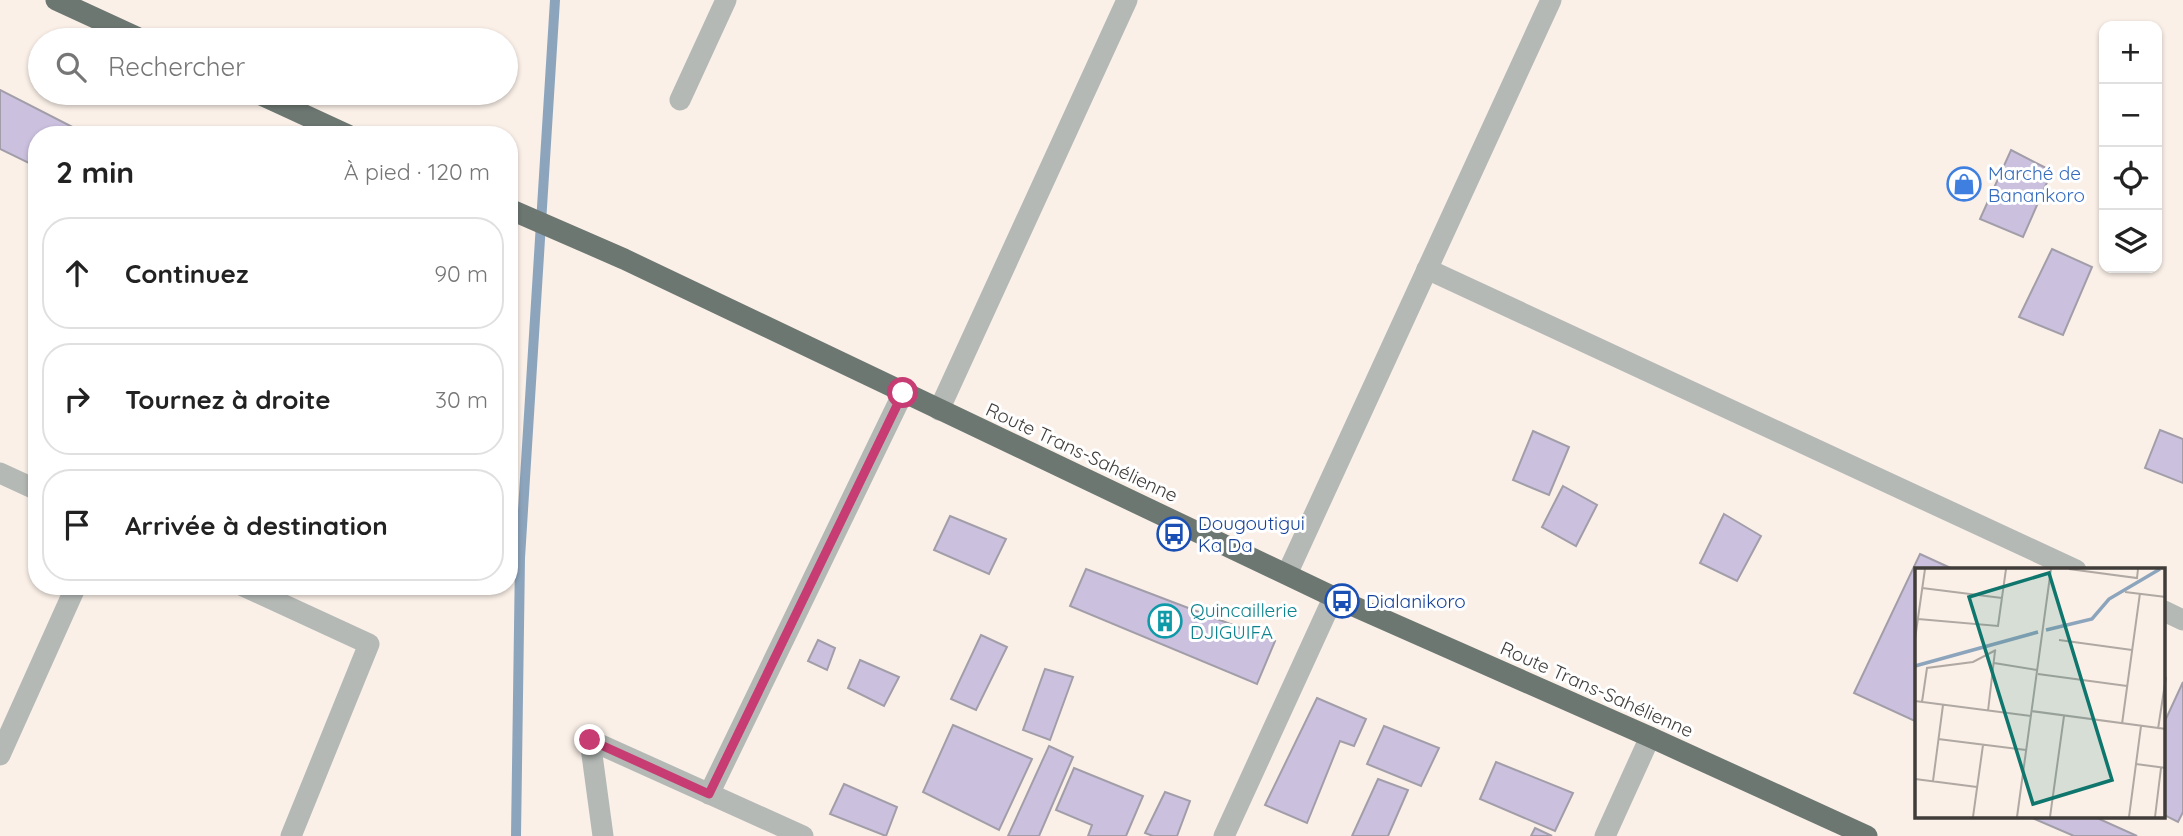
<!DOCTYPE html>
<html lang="fr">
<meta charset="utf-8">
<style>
body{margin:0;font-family:Quicksand,sans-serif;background:#f2f2f2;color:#222}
.controls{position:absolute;right:21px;top:21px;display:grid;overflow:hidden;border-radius:14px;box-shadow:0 2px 5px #0004}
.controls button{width:63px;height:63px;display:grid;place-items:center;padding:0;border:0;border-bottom:2px solid #e0e0e0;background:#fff;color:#222;font:35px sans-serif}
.stop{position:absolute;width:21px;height:21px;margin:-16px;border:5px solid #c73c73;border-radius:50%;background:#fff}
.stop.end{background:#c73c73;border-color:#fff;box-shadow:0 2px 7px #0008}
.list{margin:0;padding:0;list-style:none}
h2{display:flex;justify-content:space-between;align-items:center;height:91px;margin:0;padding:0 28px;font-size:30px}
h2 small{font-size:23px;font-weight:400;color:#767676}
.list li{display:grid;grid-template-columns:46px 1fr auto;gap:21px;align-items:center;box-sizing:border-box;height:112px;margin:0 14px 14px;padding:0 14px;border:2px solid #e0e0e0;border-radius:28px}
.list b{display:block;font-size:26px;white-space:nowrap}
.list em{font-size:23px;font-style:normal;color:#767676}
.icon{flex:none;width:38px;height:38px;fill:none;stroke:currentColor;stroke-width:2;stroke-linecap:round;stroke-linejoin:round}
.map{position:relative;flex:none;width:2183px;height:836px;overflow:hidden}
.search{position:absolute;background:#fff;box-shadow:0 2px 5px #0004;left:28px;top:28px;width:490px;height:77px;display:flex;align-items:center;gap:18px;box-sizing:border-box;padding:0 24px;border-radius:38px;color:#767676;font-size:26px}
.panel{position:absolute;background:#fff;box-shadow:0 2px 5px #0004;left:28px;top:126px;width:490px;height:469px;border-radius:28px}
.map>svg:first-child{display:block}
</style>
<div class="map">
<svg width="2183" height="836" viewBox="0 0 2183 836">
<rect width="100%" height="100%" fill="#faf0e8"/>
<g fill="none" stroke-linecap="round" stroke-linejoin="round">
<!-- stream -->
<polyline stroke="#8da5bc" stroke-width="10" points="516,836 520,558 555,0"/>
</g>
<!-- building -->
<g fill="#cbc1df" stroke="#a29ea9" stroke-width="2">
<polygon points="0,90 88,135 37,135 37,167 0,149"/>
<polygon points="2011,150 2052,171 2023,237 1980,219"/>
<polygon points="2052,249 2092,267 2063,335 2019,317"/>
<polygon points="2160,430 2183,439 2183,483 2145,468"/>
<polygon points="1533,431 1569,447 1549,495 1513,480"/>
<polygon points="1563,486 1597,505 1576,546 1542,527"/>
<polygon points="1724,514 1761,536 1737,581 1700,563"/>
<polygon points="950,516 1006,539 989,574 934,550"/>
<polygon points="1920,554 1955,570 1917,570 1917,722 1854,693"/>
<polygon points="1086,569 1275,641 1257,684 1070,606"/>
<polygon points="981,635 1007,647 976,710 951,699"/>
<polygon points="818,640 835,648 827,670 808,661"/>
<polygon points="860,660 899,677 884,706 848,688"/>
<polygon points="1045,669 1073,677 1050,740 1023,730"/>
<polygon points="2183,682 2183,812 2178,822 2164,815 2164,723"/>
<polygon points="1317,698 1366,719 1354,746 1340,741 1307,823 1265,805"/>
<polygon points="953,725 1032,759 999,830 923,792"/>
<polygon points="1384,726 1439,748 1421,786 1367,764"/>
<polygon points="1049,746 1073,757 1039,836 1008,836"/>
<polygon points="1496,762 1573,793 1555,831 1480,799"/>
<polygon points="1074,768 1143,796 1126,836 1088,836 1092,825 1056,810"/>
<polygon points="1378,779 1408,790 1388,836 1352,836"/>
<polygon points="844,784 897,807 886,836 830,814"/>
<polygon points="1165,792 1190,801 1177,836 1153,836 1145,833"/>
<polygon points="2030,817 2095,817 2137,836 2074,836"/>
<polygon points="1535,828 1552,836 1531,836"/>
</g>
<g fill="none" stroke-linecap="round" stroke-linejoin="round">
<!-- street -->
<g stroke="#b4b9b6" stroke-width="21">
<polyline points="680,100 726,0"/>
<polyline points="1427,269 2076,570"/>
<polyline points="939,410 1127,0"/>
<polyline points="0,473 37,490"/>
<polyline points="1287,574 1551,0"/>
<polyline points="243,586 369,644 291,836"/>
<polyline points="2164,611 2183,620"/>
<polyline points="590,740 803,836"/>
<polyline points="590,740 603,836"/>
<polyline points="0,755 76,586"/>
<polyline points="709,794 903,393"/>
<polyline points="1224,836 1334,596"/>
<polyline points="1605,836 1650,737"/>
</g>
<!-- highway -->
<g stroke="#6d7772" stroke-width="21">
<polyline points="56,0 143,40"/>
<polyline points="257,93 348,135"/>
<polyline points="509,209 624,259 1342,601 1650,737 1867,836"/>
</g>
</g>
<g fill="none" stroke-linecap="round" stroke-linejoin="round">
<!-- route -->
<polyline stroke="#c73c73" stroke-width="9" points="590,740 709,794 903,393"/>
</g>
<!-- icons -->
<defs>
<symbol id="shop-ring" viewBox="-11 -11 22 22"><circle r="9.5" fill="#fff" stroke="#3f7fe0" stroke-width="1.5"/><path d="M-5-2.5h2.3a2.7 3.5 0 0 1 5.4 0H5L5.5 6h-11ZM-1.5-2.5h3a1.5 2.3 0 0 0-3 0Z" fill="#3f7fe0"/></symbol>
<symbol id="bus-ring" viewBox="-11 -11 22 22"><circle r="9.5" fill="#fff" stroke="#1a4fb4" stroke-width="1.5"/><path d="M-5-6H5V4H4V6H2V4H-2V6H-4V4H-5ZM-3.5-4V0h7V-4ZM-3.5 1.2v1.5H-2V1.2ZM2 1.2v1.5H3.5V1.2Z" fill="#1a4fb4"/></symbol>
<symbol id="building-ring" viewBox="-11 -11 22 22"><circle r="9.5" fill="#fff" stroke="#0f9aa8" stroke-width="1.5"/><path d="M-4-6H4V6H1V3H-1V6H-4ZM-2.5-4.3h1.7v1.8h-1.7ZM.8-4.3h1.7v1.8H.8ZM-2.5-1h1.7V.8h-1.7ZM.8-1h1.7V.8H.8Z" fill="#0f9aa8"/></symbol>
</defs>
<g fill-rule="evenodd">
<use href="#shop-ring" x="1945" y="165" width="38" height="38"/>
<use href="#bus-ring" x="1155" y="515" width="38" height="38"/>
<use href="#bus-ring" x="1323" y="582" width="38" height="38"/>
<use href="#building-ring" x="1146" y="602" width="38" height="38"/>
</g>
<g text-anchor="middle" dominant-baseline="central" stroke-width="6" stroke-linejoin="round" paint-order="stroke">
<!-- shop labels -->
<g font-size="19" fill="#366cbe" stroke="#fff" text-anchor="start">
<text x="1988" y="173">Marché de<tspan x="1988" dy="22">Banankoro</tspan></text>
</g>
<!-- street labels -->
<g font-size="19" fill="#403c39" stroke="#fff">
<text transform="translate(1082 452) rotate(25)">Route Trans-Sahélienne</text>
<text transform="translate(1597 689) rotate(24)">Route Trans-Sahélienne</text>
</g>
<!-- transit labels -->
<g font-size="19" fill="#164399" stroke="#fff" text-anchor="start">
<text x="1198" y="523">Dougoutigui<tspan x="1198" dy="22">Ka Da</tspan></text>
<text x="1366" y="601">Dialanikoro</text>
</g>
<!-- culture labels -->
<g font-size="19" fill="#0d838f" stroke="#fff" text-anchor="start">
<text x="1190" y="610">Quincaillerie<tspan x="1190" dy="22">DJIGUIFA</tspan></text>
</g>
</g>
<!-- overview -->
<g transform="translate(1915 568)">
<rect width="250" height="250" fill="#faf0e8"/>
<path fill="none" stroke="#8da5bc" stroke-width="3.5" d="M131,62L177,51L194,31L245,1M0,98L123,64"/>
<path fill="none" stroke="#b0a8a2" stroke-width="2" d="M154,1L222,10L223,1M7,20L87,30M210,24L251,29M3,51L83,58L91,1M0,71L10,1M144,72L217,82M79,95L122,102M123,106L212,118M0,133L116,148M7,134L12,100L58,94L81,82M73,143L80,83M116,143L251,161M207,156L225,25M243,161L251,109M23,171L111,182M221,196L251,200M0,211L62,219M18,213L28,137M58,249L68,177M102,249L136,1M135,249L149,148M214,249L226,158M240,249L246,200"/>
<path fill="#0f766e" fill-opacity="0.15" stroke="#0f766e" stroke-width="3.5" d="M134,5L197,212L118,236L54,29Z"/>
<rect width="250" height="250" fill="none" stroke="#403c39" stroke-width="3.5"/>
</g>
</svg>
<div class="controls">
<button>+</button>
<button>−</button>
<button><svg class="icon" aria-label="locate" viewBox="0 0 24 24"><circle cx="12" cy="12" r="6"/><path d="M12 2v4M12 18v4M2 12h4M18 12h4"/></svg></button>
<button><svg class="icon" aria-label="layers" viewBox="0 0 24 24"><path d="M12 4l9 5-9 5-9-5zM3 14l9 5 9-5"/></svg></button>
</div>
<div class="stop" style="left:903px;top:393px"></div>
<div class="stop end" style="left:590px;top:740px"></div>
<div class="search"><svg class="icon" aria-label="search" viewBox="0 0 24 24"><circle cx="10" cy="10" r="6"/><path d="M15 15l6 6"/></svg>Rechercher</div>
<section class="panel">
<h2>2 min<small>À pied · 120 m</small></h2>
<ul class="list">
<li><svg class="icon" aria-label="ahead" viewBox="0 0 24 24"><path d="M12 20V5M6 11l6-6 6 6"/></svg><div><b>Continuez</b></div><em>90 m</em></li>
<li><svg class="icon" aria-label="right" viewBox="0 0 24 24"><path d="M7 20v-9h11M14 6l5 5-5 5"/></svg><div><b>Tournez à droite</b></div><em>30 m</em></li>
<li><svg class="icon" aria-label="arrive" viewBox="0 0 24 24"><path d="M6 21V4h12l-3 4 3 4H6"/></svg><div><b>Arrivée à destination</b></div></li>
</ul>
</section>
</div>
